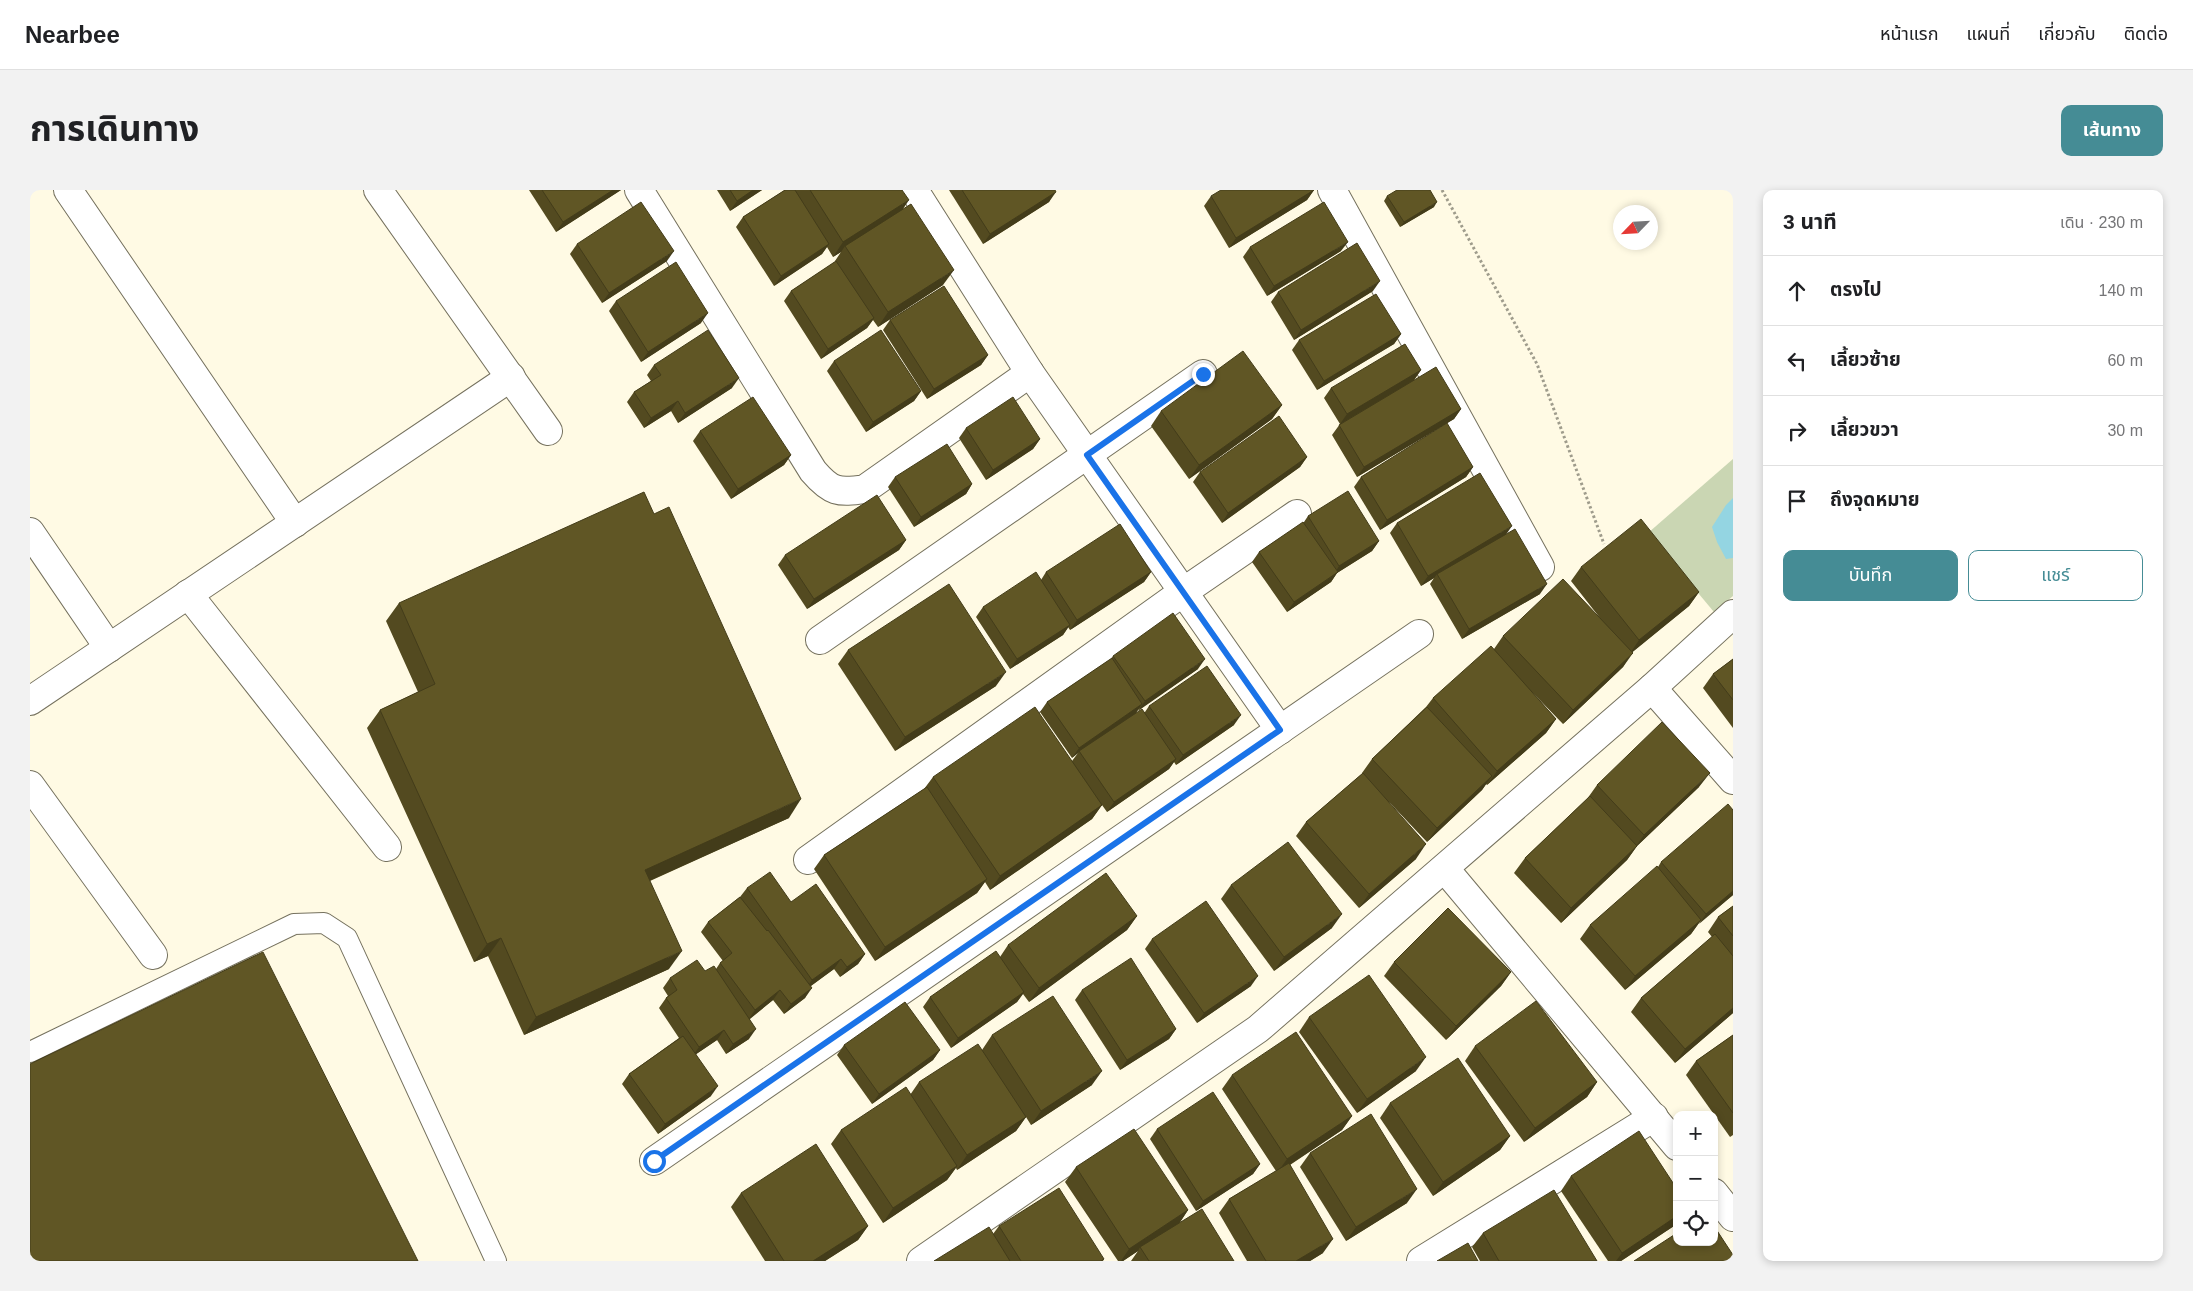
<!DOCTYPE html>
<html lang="th">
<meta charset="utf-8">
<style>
body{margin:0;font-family:Helvetica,"Noto Sans Thai",sans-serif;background:#f2f2f2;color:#202124}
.controls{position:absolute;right:15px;bottom:15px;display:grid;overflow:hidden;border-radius:10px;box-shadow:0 2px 8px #0003}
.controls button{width:45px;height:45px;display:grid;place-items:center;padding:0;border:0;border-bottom:1px solid #e0e0e0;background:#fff;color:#202124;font:25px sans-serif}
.compass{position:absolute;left:1583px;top:15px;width:45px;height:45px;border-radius:50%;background:#fff;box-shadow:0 2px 8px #0003;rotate:245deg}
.stop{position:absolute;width:15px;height:15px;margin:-11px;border:4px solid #1a73e8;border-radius:50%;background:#fff}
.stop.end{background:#1a73e8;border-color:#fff;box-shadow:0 1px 5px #0008}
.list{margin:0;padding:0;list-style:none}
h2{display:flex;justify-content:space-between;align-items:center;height:65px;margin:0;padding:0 20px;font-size:21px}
h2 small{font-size:16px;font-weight:400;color:#757577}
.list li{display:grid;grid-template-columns:32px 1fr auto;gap:15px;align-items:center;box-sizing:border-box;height:70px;padding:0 20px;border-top:1px solid #e0e0e0}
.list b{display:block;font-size:19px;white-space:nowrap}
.list em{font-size:16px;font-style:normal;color:#757577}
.actions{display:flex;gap:10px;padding:15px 20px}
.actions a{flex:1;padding:11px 0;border:1px solid #458c95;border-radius:10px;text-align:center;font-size:18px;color:#458c95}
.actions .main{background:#458c95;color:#fff}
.icon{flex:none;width:28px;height:28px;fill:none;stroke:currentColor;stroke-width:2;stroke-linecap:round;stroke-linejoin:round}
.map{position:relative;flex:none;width:1703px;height:1071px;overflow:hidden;border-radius:10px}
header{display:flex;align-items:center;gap:30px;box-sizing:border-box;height:70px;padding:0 25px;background:#fff;border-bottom:1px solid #e0e0e0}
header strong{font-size:24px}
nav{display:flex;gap:28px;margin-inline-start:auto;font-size:18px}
.intro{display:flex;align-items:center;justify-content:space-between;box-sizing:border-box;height:120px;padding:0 30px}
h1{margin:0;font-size:35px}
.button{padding:12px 22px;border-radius:10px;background:#458c95;color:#fff;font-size:18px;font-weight:700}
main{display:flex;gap:30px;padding:0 30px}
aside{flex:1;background:#fff;border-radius:10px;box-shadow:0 2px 8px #0003}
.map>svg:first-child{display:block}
</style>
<header>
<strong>Nearbee</strong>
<nav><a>หน้าแรก</a><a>แผนที่</a><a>เกี่ยวกับ</a><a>ติดต่อ</a></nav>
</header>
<div class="intro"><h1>การเดินทาง</h1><a class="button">เส้นทาง</a></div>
<main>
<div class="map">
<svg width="1703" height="1071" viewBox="0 0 1703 1071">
<rect width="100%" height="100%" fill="#fffae4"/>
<!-- green -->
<polygon fill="#cad6b3" points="1703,269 1703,406 1684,422 1618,343"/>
<!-- water -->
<polygon fill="#94d5e2" points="1703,308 1703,368 1696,369 1687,352 1682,337 1696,315"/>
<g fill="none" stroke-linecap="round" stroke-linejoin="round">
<defs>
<polyline id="lane" points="0,862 264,734 294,733 317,748 466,1071"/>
<g id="street">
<polyline points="38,0 265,333"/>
<polyline points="348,0 518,241"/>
<path d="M609,0L783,281C801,302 808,303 835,299L1000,183"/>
<polyline points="884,0 1000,183 1250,540"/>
<polyline points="1302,0 1510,377"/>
<polyline points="0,342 79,458"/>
<polyline points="158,404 357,657"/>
<polyline points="790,450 1173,184"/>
<polyline points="1622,498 1703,424"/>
<polyline points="0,511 481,187"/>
<polyline points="0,595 123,765"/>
<polyline points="778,670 1153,402 1267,324"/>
<polyline points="1415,679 1647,956"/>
<polyline points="624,971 1389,444"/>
<polyline points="1684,1003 1703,1027"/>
<polyline points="891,1071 1228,839 1622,498 1703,590"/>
<polyline points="1391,1071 1624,927"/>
</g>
</defs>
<!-- lane casing -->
<use href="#lane" stroke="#75715e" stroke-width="22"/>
<!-- street casing -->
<use href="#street" stroke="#75715e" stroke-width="30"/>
<!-- path -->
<polyline stroke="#9f9c8c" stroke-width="3" stroke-dasharray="2.5 2.5" stroke-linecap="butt" points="1412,0 1507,174 1574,354"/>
<!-- lane -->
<use href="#lane" stroke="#fff" stroke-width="20"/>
<!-- street -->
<use href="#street" stroke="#fff" stroke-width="28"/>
</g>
<!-- wall -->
<g fill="#534a20">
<polygon points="499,0 591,0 526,42"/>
<polygon points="687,0 732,0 700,21"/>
<polygon points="755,0 872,0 872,19 913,95 848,137 843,130 837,138 791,169 754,111 761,101 805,72 805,71 811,62 803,67 797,57 792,64 744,96 706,37 713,27"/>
<polygon points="919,0 1025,0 1019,12 953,54"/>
<polygon points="1284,0 1277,10 1199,58 1174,16 1181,6"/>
<polygon points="1357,6 1404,17 1370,37 1354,11"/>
<polygon points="547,54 637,71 572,113 540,64"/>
<polygon points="1220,57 1311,61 1237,106 1213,67"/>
<polygon points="1343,101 1264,150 1241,112 1248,102"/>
<polygon points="586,111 671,133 611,172 579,121"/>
<polygon points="860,130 958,165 951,175 897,209 853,140"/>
<polygon points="1371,144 1364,154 1287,200 1262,160 1269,150"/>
<polygon points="804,171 891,201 884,211 836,242 797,181"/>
<polygon points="624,175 702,198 648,233 641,221 614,238 597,212 604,202 621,191 617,185"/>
<polygon points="1391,180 1384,190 1431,219 1424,229 1327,287 1302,245 1310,234 1294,208 1301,198"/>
<polygon points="1252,215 1242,229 1159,289 1121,236 1131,221"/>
<polygon points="936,238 1010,249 1003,259 956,290 929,248"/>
<polygon points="670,241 761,265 754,275 701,309 663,251"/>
<polygon points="1277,267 1270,277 1192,333 1163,292 1170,282"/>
<polygon points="1443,277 1436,287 1350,340 1324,297 1331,287"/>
<polygon points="865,287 942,294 936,304 884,337 858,297"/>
<polygon points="1278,326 1349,351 1342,361 1307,383 1301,392 1257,422 1222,372 1229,362 1274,332"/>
<polygon points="1367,333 1476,344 1510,404 1432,449 1400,394 1404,388 1391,396 1360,343"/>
<polygon points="876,350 869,360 777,419 748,375 755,365"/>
<polygon points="1551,377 1669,402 1659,416 1602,462 1593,477 1533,534 1499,499 1526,529 1516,543 1457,595 1456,594 1452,600 1397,652 1359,612 1386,669 1329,718 1266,646 1276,632 1332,584 1332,583 1342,569 1396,517 1403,508 1464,459 1473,446 1570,428 1541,391"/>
<polygon points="1016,382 1121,382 1114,392 1040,440 1038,437 1033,445 980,479 946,427 953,417 1011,390"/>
<polygon points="369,413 759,628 620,691 639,779 494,845 458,766 444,772 337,538 350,520 388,502 356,431"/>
<polygon points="818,460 966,496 865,561 808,474"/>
<polygon points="1083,466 1168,479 1108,520 1106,523 1115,522 1119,516 1204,535 1146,575 1144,572 1139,579 1077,622 1072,615 1062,629 960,700 955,692 947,703 845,771 784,679 794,665 894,599 903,587 1042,571 1048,563 1042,568 1010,522 1017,512 1081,469"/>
<polygon points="1703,469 1703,538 1673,498 1683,484"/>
<polygon points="1567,595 1669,597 1607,656 1597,670 1531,733 1484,683 1495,668 1557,609"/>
<polygon points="1703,620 1703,705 1669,733 1661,744 1595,800 1550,749 1560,735 1628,677 1631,672"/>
<polygon points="1201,695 1302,738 1244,781 1191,709"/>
<polygon points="717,698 761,712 835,764 828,774 810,787 804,779 781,796 775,808 754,824 743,810 720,829 719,849 696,864 687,850 666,864 681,906 628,944 592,894 599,884 649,848 629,818 636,808 638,806 633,798 640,788 686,779 690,773 693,771 671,742 678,732 710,707"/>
<polygon points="1703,716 1703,823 1645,873 1601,822 1611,808 1682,747 1678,742 1688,727"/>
<polygon points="1107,726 1097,740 999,812 993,804 987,812 921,858 893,817 900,807 970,767 978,755"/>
<polygon points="1122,749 1221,796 1167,833 1115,759"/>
<polygon points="1364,772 1481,782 1471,796 1416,850 1354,786"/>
<polygon points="1052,800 1146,839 1139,849 1090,880 1045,810"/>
<polygon points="1279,827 1386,881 1327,923 1269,842"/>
<polygon points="962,845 1062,895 1001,935 996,927 986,941 927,980 926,978 917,990 853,1033 801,954 811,940 880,905 889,892 952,860"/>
<polygon points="1703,845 1703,945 1700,947 1656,885 1666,871"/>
<polygon points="814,855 910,860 903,870 842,914 807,865"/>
<polygon points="1445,856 1567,892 1557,907 1494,952 1435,871"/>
<polygon points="1202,885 1322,926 1312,940 1260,975 1293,1063 1280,1071 1217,1071 1189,1023 1199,1009 1246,981 1192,899"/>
<polygon points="1360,913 1480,946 1470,960 1403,1006 1350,928"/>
<polygon points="1127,939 1230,974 1223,984 1166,1021 1120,949"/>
<polygon points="1280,963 1377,1013 1316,1051 1270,977"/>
<polygon points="1046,977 1158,1020 1149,1034 1204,1071 1101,1071 1108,1061 1093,1071 1088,1071 1035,992"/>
<polygon points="1541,986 1647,999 1647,1034 1591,1071 1578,1071 1531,1001"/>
<polygon points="711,1003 838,1036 828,1050 795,1071 735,1071 701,1017"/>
<polygon points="969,1036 1074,1069 1073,1071 904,1071 963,1044"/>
<polygon points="1453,1043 1567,1071 1450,1071 1442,1057"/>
</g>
<!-- shaded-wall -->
<g fill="#433c1a">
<polygon points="583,0 591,0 526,42 533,32"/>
<polygon points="723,0 732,0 700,21 707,11"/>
<polygon points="1284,0 1277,10 1199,58 1206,48"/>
<polygon points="1026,2 1019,12 953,54 960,44"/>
<polygon points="879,10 869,25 815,56 811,62 803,67 813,52"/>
<polygon points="1407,12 1404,17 1370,37 1374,32"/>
<polygon points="1318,52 1311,61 1237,106 1244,96"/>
<polygon points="799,54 792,64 744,96 751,86"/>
<polygon points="644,61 637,71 572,113 579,103"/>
<polygon points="924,80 913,95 848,137 858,122"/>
<polygon points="1350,91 1343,101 1264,150 1271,140"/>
<polygon points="678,123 671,133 611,172 618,162"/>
<polygon points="844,128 837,138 791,169 798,159"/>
<polygon points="1371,144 1364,154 1287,200 1294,191"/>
<polygon points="958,165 951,175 897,209 904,199"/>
<polygon points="1391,180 1384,190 1310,234 1317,224"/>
<polygon points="709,188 702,198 648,233 655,223"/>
<polygon points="891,201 884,211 836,242 843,232"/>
<polygon points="648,211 641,221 614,238 621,228"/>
<polygon points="1252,215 1242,229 1159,289 1169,275"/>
<polygon points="1431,219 1424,229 1327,287 1334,277"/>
<polygon points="1010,249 1003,259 956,290 963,280"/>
<polygon points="761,265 754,275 701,309 708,299"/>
<polygon points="1277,267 1270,277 1192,333 1198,323"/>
<polygon points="1443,277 1436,287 1350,340 1357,330"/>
<polygon points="942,294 936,304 884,337 891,327"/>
<polygon points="1482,336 1475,346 1407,384 1404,388 1391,396 1398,386"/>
<polygon points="876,350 869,360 777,419 784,409"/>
<polygon points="1349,351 1342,361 1307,383 1301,392 1257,422 1264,412 1303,386 1309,376"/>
<polygon points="1121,382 1114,392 1040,440 1047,430"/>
<polygon points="1517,394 1510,404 1432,449 1439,439"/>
<polygon points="1669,402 1659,416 1599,465 1609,450"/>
<polygon points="1040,435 1033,445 980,479 987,469"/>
<polygon points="1603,463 1593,477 1533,534 1543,520"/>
<polygon points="1175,469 1168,479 1108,521 1115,511"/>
<polygon points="976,482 966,496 865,561 875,547"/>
<polygon points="1112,514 1105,524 1049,561 1048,563 1042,568 1049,558"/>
<polygon points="1211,525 1204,535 1146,575 1153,565"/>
<polygon points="1526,529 1516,543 1457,595 1467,581"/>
<polygon points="1146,569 1139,579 1077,622 1084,612"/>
<polygon points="1680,583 1669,597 1607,656 1597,670 1531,733 1541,718 1604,659 1614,645"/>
<polygon points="1462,586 1452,600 1397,652 1407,638"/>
<polygon points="771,609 759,628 603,698 615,680"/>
<polygon points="1072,615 1062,629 960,700 970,686"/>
<polygon points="1396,654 1386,669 1329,718 1339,704"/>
<polygon points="957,689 947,703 845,771 855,757"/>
<polygon points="1703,701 1703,705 1669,734 1676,724"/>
<polygon points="1312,724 1302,738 1244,781 1254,767"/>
<polygon points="1107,726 1097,740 999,812 1009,798"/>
<polygon points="1671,730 1661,744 1595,800 1605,786"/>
<polygon points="471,748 458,766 444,772 457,754"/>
<polygon points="652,761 639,779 494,845 506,827"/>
<polygon points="835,764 828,774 810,787 817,777"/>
<polygon points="811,769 804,779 775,800 782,790"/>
<polygon points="1481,782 1471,796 1416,850 1426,836"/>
<polygon points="1228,786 1221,796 1167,833 1174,823"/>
<polygon points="782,798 775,808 754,824 761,814"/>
<polygon points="750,800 743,810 718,830 725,820"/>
<polygon points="994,802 987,812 921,858 928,848"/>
<polygon points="1703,818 1703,823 1645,873 1655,859"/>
<polygon points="726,839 719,849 696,864 703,854"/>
<polygon points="1146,839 1139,849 1090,880 1097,870"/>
<polygon points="694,840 687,850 662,867 669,857"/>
<polygon points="910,860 903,870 842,914 849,904"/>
<polygon points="1396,867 1386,881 1327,923 1337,909"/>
<polygon points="1072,881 1062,895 1001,935 1011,921"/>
<polygon points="1567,892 1557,907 1494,952 1505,938"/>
<polygon points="688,896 681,906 628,944 635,934"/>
<polygon points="1322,926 1312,940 1247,983 1257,969"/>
<polygon points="996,927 986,941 927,980 937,965"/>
<polygon points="1480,946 1470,960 1403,1006 1413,992"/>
<polygon points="1230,974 1223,984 1166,1021 1173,1011"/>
<polygon points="927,976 917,990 853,1033 863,1018"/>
<polygon points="1387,999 1377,1013 1316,1051 1326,1037"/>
<polygon points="1158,1020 1148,1035 1110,1057 1108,1061 1093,1071 1091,1071 1099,1059"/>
<polygon points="1647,1026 1647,1034 1591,1071 1586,1071 1592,1063"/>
<polygon points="838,1036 828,1050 795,1071 783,1071"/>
<polygon points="1303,1049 1293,1063 1280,1071 1266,1071"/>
</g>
<!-- building -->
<g fill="#605625" stroke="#433c1a">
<polygon points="512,0 583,0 533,32"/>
<polygon points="700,0 723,0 707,11"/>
<polygon points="755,0 765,0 799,54 751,86 713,27"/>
<polygon points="780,0 872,0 879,10 813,52"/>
<polygon points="932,0 1025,0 1026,2 960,44"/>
<polygon points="1191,0 1284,0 1206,48 1181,6"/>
<polygon points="1367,0 1400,0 1407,12 1374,32 1357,6"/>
<polygon points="611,12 644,61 579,103 547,54"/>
<polygon points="1294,12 1318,52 1244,96 1220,57"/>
<polygon points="881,14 924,80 858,122 815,56"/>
<polygon points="1327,53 1350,91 1271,140 1248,102"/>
<polygon points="806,71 844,128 798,159 761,101"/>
<polygon points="646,72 678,123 618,162 586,111"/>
<polygon points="914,96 958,165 904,199 860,130"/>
<polygon points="1346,104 1371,144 1294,191 1269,150"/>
<polygon points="678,140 709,188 655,223 648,211 621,228 604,202 631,185 624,175"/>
<polygon points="851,140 891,201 843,232 804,171"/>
<polygon points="1375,154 1391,180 1317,224 1301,198"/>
<polygon points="1213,161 1252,215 1169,275 1131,221"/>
<polygon points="1406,177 1431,219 1334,277 1309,235"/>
<polygon points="723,207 761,265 708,299 670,241"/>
<polygon points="983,207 1010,249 963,280 936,238"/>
<polygon points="1249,226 1277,267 1198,323 1170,282"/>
<polygon points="1417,233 1443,277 1357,330 1331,287"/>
<polygon points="917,254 942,294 891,327 865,287"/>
<polygon points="1450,283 1482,336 1398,386 1367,333"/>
<polygon points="1318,301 1349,351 1309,376 1278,326"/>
<polygon points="614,302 624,324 639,317 771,609 615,680 652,761 506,827 471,748 457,754 350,520 405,494 369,413"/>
<polygon points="847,305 876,350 784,409 755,365"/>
<polygon points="1611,329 1669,402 1609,450 1551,377"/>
<polygon points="1273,332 1308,382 1264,412 1229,362"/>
<polygon points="1090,334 1121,382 1047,430 1016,382"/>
<polygon points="1485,339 1517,394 1439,439 1407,384"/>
<polygon points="1006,382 1040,435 987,469 953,417"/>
<polygon points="1533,389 1603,463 1543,520 1473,446"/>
<polygon points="919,394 976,482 875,547 818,460"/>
<polygon points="1143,423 1175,469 1115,511 1083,466"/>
<polygon points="1461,456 1526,529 1467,581 1403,508"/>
<polygon points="1082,468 1112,514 1049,558 1017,512"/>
<polygon points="1703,469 1703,510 1683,484"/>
<polygon points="1177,476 1211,525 1153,565 1119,516"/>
<polygon points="1005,517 1072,615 970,686 903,587"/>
<polygon points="1397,517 1462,586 1407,638 1342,569"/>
<polygon points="1112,519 1146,569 1084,612 1049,561"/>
<polygon points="1632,532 1680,583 1614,645 1567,595"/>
<polygon points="1333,583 1396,654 1339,704 1276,632"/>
<polygon points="897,597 957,689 855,757 794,665"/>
<polygon points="1560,606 1607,656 1541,718 1495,668"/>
<polygon points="1698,614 1703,620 1703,701 1676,724 1631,672"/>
<polygon points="1258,652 1312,724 1254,767 1201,695"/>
<polygon points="1627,676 1671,730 1605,786 1560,735"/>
<polygon points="740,682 761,712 786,694 835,764 817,777 811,769 782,790 717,698"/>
<polygon points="1076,683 1107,726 1009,798 978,755"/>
<polygon points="710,707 737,741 738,740 782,798 761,814 750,800 725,820 690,773 702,763 678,732"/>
<polygon points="1176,711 1228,786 1174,823 1122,749"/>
<polygon points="1703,716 1703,746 1688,727"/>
<polygon points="1418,718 1481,782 1426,836 1364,772"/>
<polygon points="1685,744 1703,766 1703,818 1655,859 1611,808"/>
<polygon points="966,761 994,802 928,848 900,807"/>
<polygon points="233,762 388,1071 0,1071 0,874"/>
<polygon points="1101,768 1146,839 1097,870 1052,800"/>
<polygon points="667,770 675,781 684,776 726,839 703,854 694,840 669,857 636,808 647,800 640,788"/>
<polygon points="1339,785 1396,867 1337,909 1279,827"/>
<polygon points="1023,806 1072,881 1011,921 962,845"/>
<polygon points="1506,811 1567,892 1505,938 1445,856"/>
<polygon points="875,812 910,860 849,904 814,855"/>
<polygon points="1266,842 1322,926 1257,969 1202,885"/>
<polygon points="1703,845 1703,923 1666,871"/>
<polygon points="653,846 688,896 635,934 599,884"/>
<polygon points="948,854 996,927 937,965 889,892"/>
<polygon points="1428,868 1480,946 1413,992 1360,913"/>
<polygon points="876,897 927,976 863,1018 811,940"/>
<polygon points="1183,902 1230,974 1173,1011 1127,939"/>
<polygon points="1341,924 1387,999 1326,1037 1280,963"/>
<polygon points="1104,939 1158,1020 1099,1059 1046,977"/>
<polygon points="1609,941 1647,999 1647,1026 1592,1063 1541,986"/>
<polygon points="786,954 838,1036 783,1071 754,1071 711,1003"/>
<polygon points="1259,973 1303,1049 1266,1071 1236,1071 1199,1009"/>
<polygon points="1029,998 1074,1069 1071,1071 991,1071 969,1036"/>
<polygon points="1524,1000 1567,1071 1469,1071 1453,1043"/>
<polygon points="1172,1019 1204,1071 1119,1071 1110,1057"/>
<polygon points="1684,1036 1703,1065 1703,1071 1604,1071 1647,1043 1647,1052 1684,1052"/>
<polygon points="959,1037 980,1071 904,1071"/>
<polygon points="1438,1053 1448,1071 1407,1071"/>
</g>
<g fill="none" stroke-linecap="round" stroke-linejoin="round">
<!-- route -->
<polyline stroke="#1a73e8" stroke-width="6" points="624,971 1250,540 1057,265 1173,184"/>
</g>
</svg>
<div class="controls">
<button>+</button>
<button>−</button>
<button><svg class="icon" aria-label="locate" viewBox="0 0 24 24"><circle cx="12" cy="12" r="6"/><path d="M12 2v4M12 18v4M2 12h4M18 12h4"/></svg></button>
</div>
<svg class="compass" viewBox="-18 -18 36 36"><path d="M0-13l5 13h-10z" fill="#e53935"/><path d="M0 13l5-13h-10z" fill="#757577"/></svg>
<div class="stop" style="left:624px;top:971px"></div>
<div class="stop end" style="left:1173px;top:184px"></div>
</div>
<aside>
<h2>3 นาที<small>เดิน · 230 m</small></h2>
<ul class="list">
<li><svg class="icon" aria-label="ahead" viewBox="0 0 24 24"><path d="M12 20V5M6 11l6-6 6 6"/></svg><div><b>ตรงไป</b></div><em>140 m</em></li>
<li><svg class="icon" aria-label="left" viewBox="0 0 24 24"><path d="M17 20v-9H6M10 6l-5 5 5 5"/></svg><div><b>เลี้ยวซ้าย</b></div><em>60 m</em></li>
<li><svg class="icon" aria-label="right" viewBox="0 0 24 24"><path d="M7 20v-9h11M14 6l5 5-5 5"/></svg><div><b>เลี้ยวขวา</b></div><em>30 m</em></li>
<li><svg class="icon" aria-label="arrive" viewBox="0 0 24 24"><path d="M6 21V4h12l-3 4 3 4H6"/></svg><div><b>ถึงจุดหมาย</b></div></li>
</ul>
<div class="actions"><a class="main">บันทึก</a><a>แชร์</a></div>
</aside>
</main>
